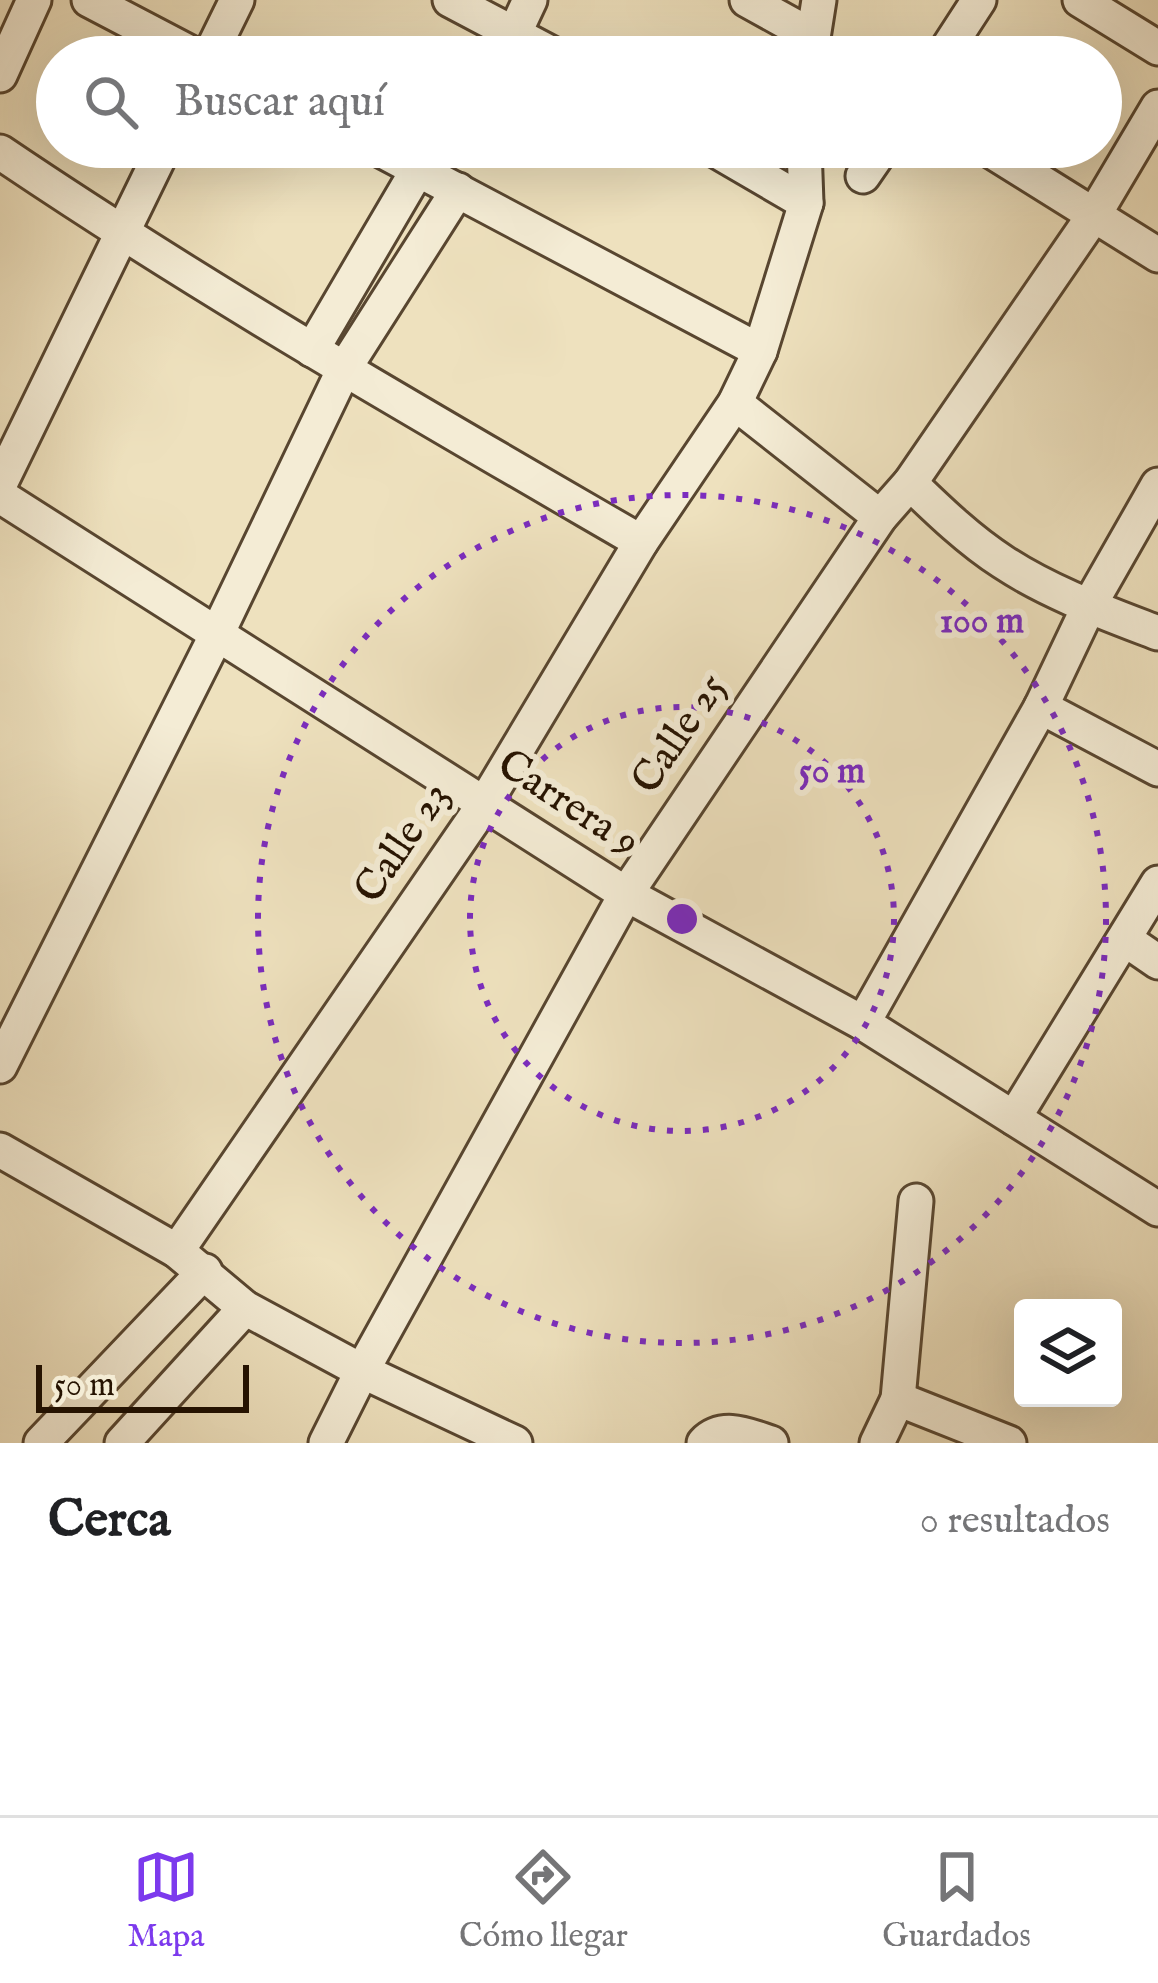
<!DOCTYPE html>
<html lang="es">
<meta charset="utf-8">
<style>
body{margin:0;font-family:"IM FELL English",serif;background:#f2f2f2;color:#202124}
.controls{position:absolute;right:36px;bottom:36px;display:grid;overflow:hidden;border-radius:12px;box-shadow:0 12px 48px #0002}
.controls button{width:108px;height:108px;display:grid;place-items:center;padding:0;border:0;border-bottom:3px solid #e0e0e0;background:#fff;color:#202124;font:60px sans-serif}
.scale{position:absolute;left:36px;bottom:30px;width:213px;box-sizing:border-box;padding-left:12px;border:6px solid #261301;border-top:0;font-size:33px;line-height:42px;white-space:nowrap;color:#261301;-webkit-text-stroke:9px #f4ecd5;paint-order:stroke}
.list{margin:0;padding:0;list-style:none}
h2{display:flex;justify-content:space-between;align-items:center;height:156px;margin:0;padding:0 48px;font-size:51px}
h2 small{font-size:39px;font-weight:400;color:#757577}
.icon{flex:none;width:66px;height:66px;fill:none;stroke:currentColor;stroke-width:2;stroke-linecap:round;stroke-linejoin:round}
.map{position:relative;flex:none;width:1158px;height:1443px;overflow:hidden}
.search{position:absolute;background:#fff;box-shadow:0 12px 48px #0002;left:36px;right:36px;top:36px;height:132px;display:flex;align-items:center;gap:30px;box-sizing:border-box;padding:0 42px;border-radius:66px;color:#757577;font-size:45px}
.sheet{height:372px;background:#fff}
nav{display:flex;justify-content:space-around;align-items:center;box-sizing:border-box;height:168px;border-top:3px solid #e0e0e0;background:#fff;font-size:33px;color:#757577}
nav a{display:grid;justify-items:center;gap:6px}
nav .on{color:#7c3aed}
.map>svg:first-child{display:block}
</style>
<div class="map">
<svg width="1158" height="1443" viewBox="0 0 1158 1443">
<rect width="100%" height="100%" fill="#eee1be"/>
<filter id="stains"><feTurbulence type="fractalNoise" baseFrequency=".00167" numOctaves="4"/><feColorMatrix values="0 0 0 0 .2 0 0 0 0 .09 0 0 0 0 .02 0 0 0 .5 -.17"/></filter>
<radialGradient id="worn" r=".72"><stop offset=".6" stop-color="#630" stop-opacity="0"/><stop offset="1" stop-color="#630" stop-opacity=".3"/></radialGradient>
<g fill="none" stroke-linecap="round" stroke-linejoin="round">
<defs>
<g id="minor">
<polyline points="89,0 198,57"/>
<polyline points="450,0 558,57"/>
<polyline points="747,0 812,36"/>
<polyline points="1080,0 1158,48"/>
<polyline points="209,57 237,0"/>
<polyline points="497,57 515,32 530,0"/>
<polyline points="810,57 819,0"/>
<polyline points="942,57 979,0"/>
<polyline points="0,75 34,0"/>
<polyline points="375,147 760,351"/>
<polyline points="710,147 806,203"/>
<polyline points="985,147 1158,255"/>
<path d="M0,152C207,292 424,416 641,542"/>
<polyline points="863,176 883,147"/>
<polyline points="312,350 431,147"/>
<polyline points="735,403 880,517"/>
<path d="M910,483C939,511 969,540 1003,562C1050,593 1106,613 1158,633"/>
<polyline points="0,484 164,147"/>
<polyline points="0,496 626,894 863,1023 1158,1209"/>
<polyline points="1041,707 1158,769"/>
<polyline points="1126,940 1158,962"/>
<polyline points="863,1023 1041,707 1089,606 1158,485"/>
<polyline points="0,1066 217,634 344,369 458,190"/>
<polyline points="1014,1118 1158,883"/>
<polyline points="0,1150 177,1251 245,1308 362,1371 515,1443"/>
<polyline points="177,1251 485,803 641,542 735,403 760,351 806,203 804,147"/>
<polyline points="898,1399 916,1201"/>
<polyline points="41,1443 205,1271"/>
<polyline points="122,1443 245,1308"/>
<polyline points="326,1443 362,1371 626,894 880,517 910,483 1094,215 1158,107"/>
<path d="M704,1443C723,1423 749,1436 771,1443"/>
<polyline points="877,1443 898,1399 1009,1443"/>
</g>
</defs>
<!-- minor casing -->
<use href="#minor" stroke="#584630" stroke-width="39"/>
<!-- minor -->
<use href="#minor" stroke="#f4ecd5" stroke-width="33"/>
</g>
<!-- distance rings -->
<g fill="none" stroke="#7b2cbf" stroke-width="6" stroke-dasharray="6 12">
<circle cx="682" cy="919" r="212"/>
<circle cx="682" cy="919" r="424"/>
</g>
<g text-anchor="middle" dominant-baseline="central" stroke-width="12" stroke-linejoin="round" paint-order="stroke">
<!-- street labels -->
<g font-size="42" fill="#261301" stroke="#f4ecd5">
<text transform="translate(680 734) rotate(-56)">Calle 25</text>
<text transform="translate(568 804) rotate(33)">Carrera 9</text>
<text transform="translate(403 843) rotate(-56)">Calle 23</text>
</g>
</g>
<circle cx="682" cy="919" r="18" fill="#7b2cbf" stroke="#f4ecd5" stroke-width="6"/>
<g font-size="36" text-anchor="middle" font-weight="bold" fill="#7b2cbf" stroke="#f4ecd5" stroke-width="12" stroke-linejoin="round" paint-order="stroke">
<text x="982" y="632">100 m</text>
<text x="832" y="782">50 m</text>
</g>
<rect width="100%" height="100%" filter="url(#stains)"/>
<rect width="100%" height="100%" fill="url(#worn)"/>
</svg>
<div class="controls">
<button><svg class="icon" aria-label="layers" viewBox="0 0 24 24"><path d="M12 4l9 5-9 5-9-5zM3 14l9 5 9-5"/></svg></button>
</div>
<div class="scale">50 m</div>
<div class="search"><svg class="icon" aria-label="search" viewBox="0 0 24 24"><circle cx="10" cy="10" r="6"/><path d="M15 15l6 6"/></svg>Buscar aquí</div>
</div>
<section class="sheet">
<h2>Cerca<small>0 resultados</small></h2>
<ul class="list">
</ul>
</section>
<nav>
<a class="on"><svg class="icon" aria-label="map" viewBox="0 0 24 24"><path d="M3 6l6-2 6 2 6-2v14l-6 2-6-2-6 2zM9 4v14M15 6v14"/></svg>Mapa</a>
<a><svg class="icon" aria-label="directions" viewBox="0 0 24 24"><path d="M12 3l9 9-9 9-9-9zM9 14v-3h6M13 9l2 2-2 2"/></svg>Cómo llegar</a>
<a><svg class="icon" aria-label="saved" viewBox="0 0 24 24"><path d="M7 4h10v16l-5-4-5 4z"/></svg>Guardados</a>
</nav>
